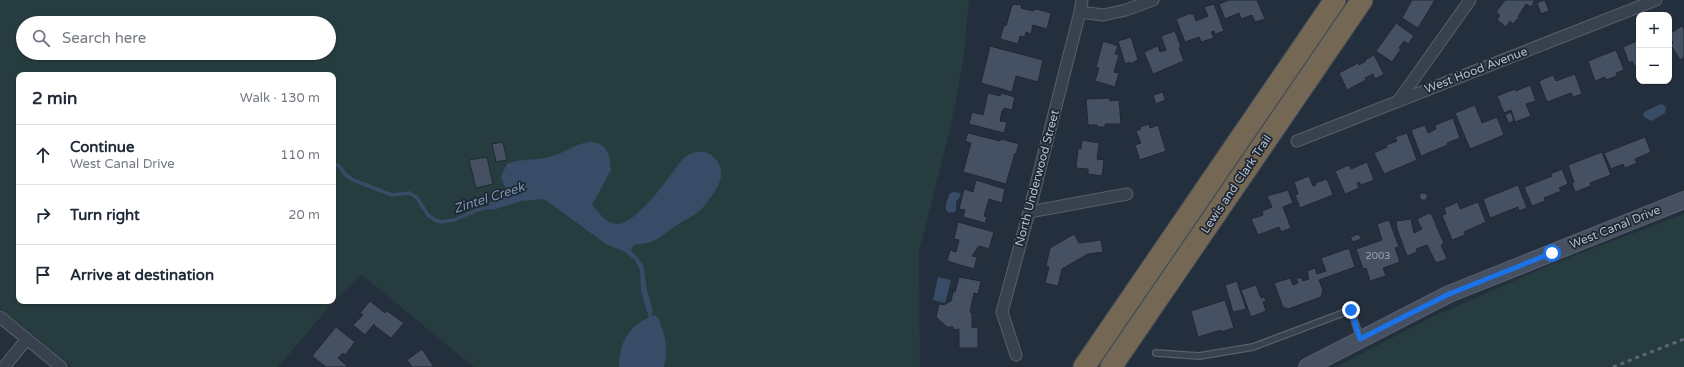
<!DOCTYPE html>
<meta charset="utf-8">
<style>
body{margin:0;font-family:"Varela Round",sans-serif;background:#f2f2f3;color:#1f2937}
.controls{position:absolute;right:12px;top:12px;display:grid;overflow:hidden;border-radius:8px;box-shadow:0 1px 3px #0004}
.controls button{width:36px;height:36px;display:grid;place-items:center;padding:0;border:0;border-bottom:1px solid #e0e1e3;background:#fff;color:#1f2937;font:20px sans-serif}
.stop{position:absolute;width:12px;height:12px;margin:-9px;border:3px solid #1a73e8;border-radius:50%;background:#fff}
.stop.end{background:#1a73e8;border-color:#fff;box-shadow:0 1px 4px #0008}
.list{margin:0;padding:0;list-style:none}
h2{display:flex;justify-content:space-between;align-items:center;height:52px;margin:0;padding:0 16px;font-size:17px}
h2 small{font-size:13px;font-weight:400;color:#747a83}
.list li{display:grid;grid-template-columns:26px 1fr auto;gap:12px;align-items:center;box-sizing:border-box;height:60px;padding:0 16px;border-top:1px solid #e0e1e3}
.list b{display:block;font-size:15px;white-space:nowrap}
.list p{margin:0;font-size:13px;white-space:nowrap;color:#747a83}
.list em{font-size:13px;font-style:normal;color:#747a83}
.icon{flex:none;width:22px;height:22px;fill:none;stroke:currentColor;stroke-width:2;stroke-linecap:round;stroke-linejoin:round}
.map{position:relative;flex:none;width:1684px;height:367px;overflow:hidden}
.search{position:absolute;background:#fff;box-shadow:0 1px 3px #0004;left:16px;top:16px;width:320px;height:44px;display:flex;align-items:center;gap:10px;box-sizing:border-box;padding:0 14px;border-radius:22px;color:#747a83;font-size:15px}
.panel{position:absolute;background:#fff;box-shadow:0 1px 3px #0004;left:16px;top:72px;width:320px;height:232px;border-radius:8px}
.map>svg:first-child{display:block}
</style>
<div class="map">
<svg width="1684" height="367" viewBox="0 0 1684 367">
<rect width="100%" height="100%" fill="#242f3e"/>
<!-- green -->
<g fill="#263c3f" fill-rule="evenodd">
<path d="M0,0H969L963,62L951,126L919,251L920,367H474L362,275L337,298L278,367H72L0,308ZM23,23H329V53H23ZM19,75H333V301H19Z"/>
<polygon points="1684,214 1684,367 1336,367 1430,318 1557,262"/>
</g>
<!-- water -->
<g fill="#394c67">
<polygon points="1661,104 1666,107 1665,113 1651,121 1643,116 1644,112"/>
<path d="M590,142C608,143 610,155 611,170L592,205C598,211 604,221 612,223C633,232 670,175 681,161C696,143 723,153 721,176C720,186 711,197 705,205C699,213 689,218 680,223C672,228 664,234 656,240L648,243L634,245L631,250L643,264L647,291L653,311L647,312L641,291L640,270L635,260L623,251L606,244L544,199L521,201L493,210L488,203L530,188L506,189L501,177L507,164C521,158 535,161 549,157C564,154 573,144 590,142Z"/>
<polygon points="955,192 959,193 961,195 956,202 956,210 954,212 949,213 946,210 946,203 950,193"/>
<polygon points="938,277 951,280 945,303 933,300"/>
<path d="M655,315L658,318C666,337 668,346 664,367H619C619,341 630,324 655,315Z"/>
</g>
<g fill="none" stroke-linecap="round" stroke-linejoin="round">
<!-- stream -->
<g stroke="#394c67" stroke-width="3.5">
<polyline points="333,165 338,165 346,175 353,180 392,195 410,193 417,198 428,215 435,220 441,222 454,220 477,210 496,206"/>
<polyline points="649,308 651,321"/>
</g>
</g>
<!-- building -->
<g fill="#455162" stroke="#1f2835">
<polygon points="1229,0 1257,0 1265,19 1255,22 1252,15 1241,19 1239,13 1225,19 1219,4"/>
<polygon points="1412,0 1435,0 1418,28 1402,18"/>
<polygon points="1505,0 1535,0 1531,7 1526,4 1518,17 1519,17 1518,20 1517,19 1513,24 1510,21 1506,27 1497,20 1500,15 1496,12"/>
<polygon points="1545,0 1549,11 1541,14 1537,3"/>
<polygon points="1014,4 1022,5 1021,8 1033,11 1036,9 1051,13 1047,29 1033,25 1031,34 1026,32 1025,37 1020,36 1018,44 1000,39 1004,25 1006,26 1012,5 1014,5"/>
<polygon points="1214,4 1224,31 1215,34 1214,31 1211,32 1214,38 1201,42 1199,37 1185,42 1176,19 1191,13 1192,15 1194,14 1196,21 1208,16 1204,7"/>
<polygon points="1396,23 1414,36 1408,44 1404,41 1399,48 1401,49 1392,62 1376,51"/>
<polygon points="1682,26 1684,29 1684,57 1680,60 1671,45 1673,43 1669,34"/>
<polygon points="1175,31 1181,47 1179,48 1184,61 1153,74 1144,52 1158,46 1160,52 1166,50 1161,36"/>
<polygon points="1131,37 1138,60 1130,64 1130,62 1125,64 1118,41"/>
<polygon points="1639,40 1639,66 1635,67 1632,61 1629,63 1623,47"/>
<polygon points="1103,41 1118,46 1115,54 1119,55 1114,72 1119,73 1115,87 1095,81 1099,68 1096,67"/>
<polygon points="990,46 1043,60 1038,82 1016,76 1012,92 981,83"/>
<polygon points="1616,50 1624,70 1616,73 1617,76 1606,80 1605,77 1595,81 1588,61"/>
<polygon points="1374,55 1384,74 1375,79 1373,74 1365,78 1366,80 1347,90 1339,73 1358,63 1359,65 1366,61 1365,60"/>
<polygon points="1575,74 1582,94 1573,97 1571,93 1547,102 1539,81 1553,75 1556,81"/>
<polygon points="1530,85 1536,101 1526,104 1531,116 1515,122 1511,110 1504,113 1497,96 1515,89 1516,91"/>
<polygon points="1163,92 1165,100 1156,104 1153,95"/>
<polygon points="988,93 1000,96 1001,93 1015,97 1012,110 1004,108 1003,111 1002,111 1000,121 1007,122 1004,133 969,124 972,112 983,115"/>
<polygon points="1109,98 1110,101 1119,100 1121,124 1105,124 1105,127 1097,127 1097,125 1088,125 1086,99"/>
<polygon points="1475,105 1482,123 1497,117 1504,135 1470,149 1455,113"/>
<polygon points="1511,112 1514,121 1509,123 1505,115"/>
<polygon points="1453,118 1460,138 1447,143 1448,145 1421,156 1411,130 1425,125 1428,133 1436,129 1435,125"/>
<polygon points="1149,124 1150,128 1158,125 1166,151 1140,160 1135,145 1141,143 1136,131 1141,129 1140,127"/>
<polygon points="968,133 1000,141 1001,139 1019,144 1016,154 1015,153 1006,184 963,172 971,143 965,141"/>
<polygon points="1407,133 1417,160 1384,174 1374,153 1387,147 1386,145 1397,141 1395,137"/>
<polygon points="1645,137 1651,152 1635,159 1637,163 1625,168 1623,164 1611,169 1604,153"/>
<polygon points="1082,140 1099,143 1097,159 1104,160 1102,176 1088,174 1088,169 1076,168 1078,149 1081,149"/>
<polygon points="503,142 507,160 496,162 492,144"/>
<polygon points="1602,152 1611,175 1590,183 1591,186 1575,192 1572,183 1574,182 1568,165"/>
<polygon points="487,157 493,184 476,188 469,160"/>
<polygon points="1367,162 1374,180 1361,185 1359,182 1357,183 1359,188 1345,194 1335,171 1349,165 1351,169"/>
<polygon points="1562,169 1568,184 1559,188 1561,191 1544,198 1545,201 1532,206 1524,187 1552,176 1550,174"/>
<polygon points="1309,176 1313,186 1316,185 1315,183 1327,179 1333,195 1300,208 1295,195 1298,194 1294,182"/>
<polygon points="976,180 1005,189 1002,203 989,199 984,216 987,217 985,223 963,217 965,210 959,209 964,189 973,192"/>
<polygon points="1518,185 1527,208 1519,211 1518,207 1490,218 1483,199"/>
<polygon points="1288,190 1293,203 1283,207 1291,228 1281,232 1279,227 1258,235 1251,219 1263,215 1262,211 1272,207 1267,196"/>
<polygon points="1421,193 1425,193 1428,196 1426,200 1421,200 1419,196"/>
<polygon points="1458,202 1460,209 1478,202 1486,222 1464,232 1465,235 1452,240 1442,215 1446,214 1444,208"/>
<polygon points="1429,213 1432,215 1444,244 1441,245 1447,259 1436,263 1427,245 1416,249 1417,252 1407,256 1397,229 1396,221 1411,219 1414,233 1422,229 1417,219"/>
<polygon points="1389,220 1399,247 1395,248 1400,262 1383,268 1386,276 1370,281 1366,268 1363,269 1356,249 1382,240 1377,224"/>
<polygon points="958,222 994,232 989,249 979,246 972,256 977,257 974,269 947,261 950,250 956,252 959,240 954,239"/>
<polygon points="1074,234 1079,243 1101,240 1103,252 1088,254 1062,269 1058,286 1045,283 1049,267 1046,266 1050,248"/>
<polygon points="1359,234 1361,239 1353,242 1350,237"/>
<polygon points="1349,248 1355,267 1319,280 1323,290 1321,297 1288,309 1283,307 1274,283 1290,278 1293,285 1298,283 1296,279 1301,277 1303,281 1309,279 1307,271 1315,268 1317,274 1326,271 1321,258"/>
<polygon points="959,277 981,281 978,294 974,293 970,312 972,313 972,328 978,327 978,348 959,348 959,329 953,330 953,327 947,327 936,317 939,304 944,305 951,301 953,292 955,292"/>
<polygon points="1237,281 1246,309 1233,312 1225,285"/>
<polygon points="1256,285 1261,298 1264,297 1266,301 1263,302 1266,311 1251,317 1241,290"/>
<polygon points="1225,300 1234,328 1221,332 1221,330 1198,337 1191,311"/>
<polygon points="370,301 385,313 387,311 404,323 391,338 375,326 374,324 365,335 353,325 363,315 360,313"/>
<polygon points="336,327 355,342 345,355 343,353 338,358 347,366 346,367 326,367 312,356"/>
<polygon points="422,349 434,367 412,367 407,360"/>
</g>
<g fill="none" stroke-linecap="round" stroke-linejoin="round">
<defs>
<polyline id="lane" points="1156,353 1199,356 1253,347 1351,310 1360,338"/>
<g id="street">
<polyline points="1080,12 1103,15 1126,10 1153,0"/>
<polyline points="1399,100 1470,0"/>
<polyline points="1297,141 1656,0"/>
<polyline points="1029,212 1127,194"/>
<polyline points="0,317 61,367"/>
<polyline points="1016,355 1002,312 1029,212 1080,12 1082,0"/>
<polyline points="4,367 27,339"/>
</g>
<polyline id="secondary" points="1307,367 1449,294 1684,200"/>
<g id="highway">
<polyline points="1084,367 1335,0"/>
<polyline points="1111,367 1362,0"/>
</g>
</defs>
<!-- lane casing -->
<use href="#lane" stroke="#565f6c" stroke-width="8"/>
<!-- street casing -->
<use href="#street" stroke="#565f6c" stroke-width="13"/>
<!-- secondary casing -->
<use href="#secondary" stroke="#565f6c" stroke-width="18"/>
<!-- highway casing -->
<use href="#highway" stroke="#434c59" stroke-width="23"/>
<!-- lane -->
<use href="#lane" stroke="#38414e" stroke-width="5.5"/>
<!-- street -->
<use href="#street" stroke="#38414e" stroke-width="11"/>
<!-- secondary -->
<use href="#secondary" stroke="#465061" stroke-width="16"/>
<!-- highway -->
<use href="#highway" stroke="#746855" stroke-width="21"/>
<!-- rail -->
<polyline stroke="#5a6575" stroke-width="3" stroke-dasharray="4 4" stroke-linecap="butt" points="1613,367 1684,339"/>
</g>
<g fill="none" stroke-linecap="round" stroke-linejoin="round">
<!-- route -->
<polyline stroke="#1a73e8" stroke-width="5" points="1351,310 1360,339 1449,294 1552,253"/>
</g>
<g text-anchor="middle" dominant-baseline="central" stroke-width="3.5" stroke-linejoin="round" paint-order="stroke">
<!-- number labels -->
<g font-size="10" fill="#98a1af">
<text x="1378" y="256">2003</text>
</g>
<!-- street labels -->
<g font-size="12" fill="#b4bcc9" stroke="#1d2633">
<text transform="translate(1476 70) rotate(-21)">West Hood Avenue</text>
<text transform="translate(1037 178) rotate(-75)">North Underwood Street</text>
<text transform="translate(1236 184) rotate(-56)">Lewis and Clark Trail</text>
<text transform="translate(1615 227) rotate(-22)">West Canal Drive</text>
</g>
<!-- water labels -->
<g font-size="13" font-style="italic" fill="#7c92b1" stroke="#1d2633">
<text transform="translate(489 198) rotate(-18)">Zintel Creek</text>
</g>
</g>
</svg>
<div class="controls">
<button>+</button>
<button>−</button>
</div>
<div class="stop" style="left:1552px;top:253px"></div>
<div class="stop end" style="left:1351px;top:310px"></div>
<div class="search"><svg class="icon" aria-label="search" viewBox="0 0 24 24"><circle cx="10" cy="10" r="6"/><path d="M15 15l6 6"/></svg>Search here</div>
<section class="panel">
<h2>2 min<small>Walk · 130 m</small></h2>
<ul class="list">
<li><svg class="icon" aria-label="ahead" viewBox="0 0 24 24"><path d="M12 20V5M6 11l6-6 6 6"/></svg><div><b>Continue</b><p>West Canal Drive</p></div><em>110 m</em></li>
<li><svg class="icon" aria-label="right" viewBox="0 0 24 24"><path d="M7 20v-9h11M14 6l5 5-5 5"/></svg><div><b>Turn right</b></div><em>20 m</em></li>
<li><svg class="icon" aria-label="arrive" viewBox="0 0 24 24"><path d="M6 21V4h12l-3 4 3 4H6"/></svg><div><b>Arrive at destination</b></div></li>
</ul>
</section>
</div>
